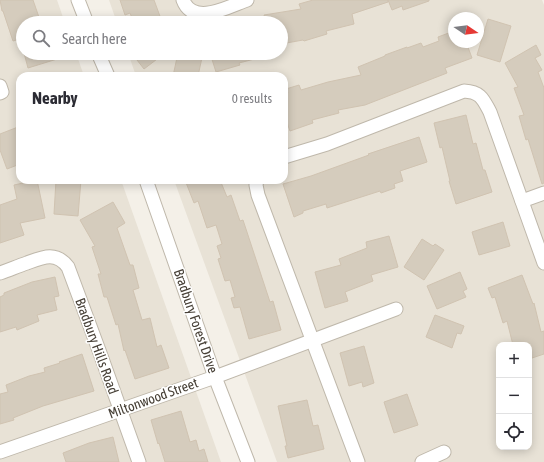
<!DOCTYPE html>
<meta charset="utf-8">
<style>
body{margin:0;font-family:"Asap Condensed",sans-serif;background:#f2f2f3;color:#2b2b33}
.controls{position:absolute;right:12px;bottom:12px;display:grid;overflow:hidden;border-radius:8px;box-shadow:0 2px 10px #0003}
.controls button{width:36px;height:36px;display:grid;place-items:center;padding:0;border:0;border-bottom:1px solid #e1e1e2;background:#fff;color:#2b2b33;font:20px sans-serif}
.compass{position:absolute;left:448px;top:12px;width:36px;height:36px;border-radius:50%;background:#fff;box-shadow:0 2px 10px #0003;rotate:103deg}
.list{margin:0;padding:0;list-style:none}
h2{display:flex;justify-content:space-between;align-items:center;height:52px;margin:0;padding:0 16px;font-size:17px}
h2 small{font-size:13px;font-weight:400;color:#7c7c81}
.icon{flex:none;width:22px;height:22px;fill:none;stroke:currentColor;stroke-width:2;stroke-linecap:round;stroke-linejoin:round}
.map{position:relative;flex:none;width:544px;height:462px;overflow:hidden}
.search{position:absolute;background:#fff;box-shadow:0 2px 10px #0003;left:16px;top:16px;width:272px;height:44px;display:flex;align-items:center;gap:10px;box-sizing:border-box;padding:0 14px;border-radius:22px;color:#7c7c81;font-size:15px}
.panel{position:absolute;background:#fff;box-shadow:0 2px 10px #0003;left:16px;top:72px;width:272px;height:112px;border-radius:12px}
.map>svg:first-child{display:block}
</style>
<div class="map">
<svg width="544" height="462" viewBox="0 0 544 462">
<rect width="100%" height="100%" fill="#f4f0e8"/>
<!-- residential -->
<g fill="#e8e2d6" fill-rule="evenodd">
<polygon points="0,0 57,0 65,23 23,23 23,53 76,53 84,76 20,76 20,180 121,180 221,462 0,462"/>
<path d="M109,0H542L544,5V462H277L174,180H284V76H136L128,53H281V23H117ZM454,18H478V42H454ZM499,345H529V447H499Z"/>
</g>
<!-- building -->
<g fill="#d5ccbd" stroke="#d0c3b1">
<polygon points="0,0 33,0 41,23 23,23 23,38 13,41 3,11 2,11"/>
<polygon points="120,0 154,0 161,19 150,23 134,23 130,13 125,15"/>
<polygon points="313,0 429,0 429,1 403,10 402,6 392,10 388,0 388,2 352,14 354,24 326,31 327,34 304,41 303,40 281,44 281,23 266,23 264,15 301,9 299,4"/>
<polygon points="488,19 511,26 500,62 477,55"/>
<polygon points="454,31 454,42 466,42 472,58 445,68 447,73 365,105 338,110 339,113 312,120 313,123 290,131 284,114 284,94 288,93 286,89 299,85 301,90 328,82 361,75 358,67 385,56 385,55 407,47 407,48 421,43 423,47 439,41 438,37"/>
<polygon points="536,45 541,55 535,58 542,70 538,72 544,88 544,183 542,184 528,139 526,140 519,116 524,115 514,88 518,87 505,63"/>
<polygon points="24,53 70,53 70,55 28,68"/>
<polygon points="136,53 165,53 144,69 137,60 140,57"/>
<polygon points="178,53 203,53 198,76 173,76"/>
<polygon points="210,53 266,53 266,56 239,63 240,65 216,72"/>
<polygon points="466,115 473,144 476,143 483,170 485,170 492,192 456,204 449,181 450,181 442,147 440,148 434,123"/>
<polygon points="18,127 20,134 20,164 7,169 0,150 0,134"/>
<polygon points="419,137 427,162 400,171 403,181 394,184 395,188 381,193 380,191 327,208 326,204 303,211 303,213 294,217 283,184 311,176 369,155 368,154"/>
<polygon points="37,180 45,218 20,223 24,235 0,243 0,205 17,199 14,185"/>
<polygon points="56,180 81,180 78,216 54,214"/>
<polygon points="185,180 220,180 227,197 231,195 240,221 243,220 270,302 273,301 281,330 249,339 240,307 234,308 231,298 235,297 230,280 225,281 218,259 221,258 217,246 222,244 216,225 207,228 198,201 194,203"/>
<polygon points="113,202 125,223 117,228 130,265 133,265 139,288 133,290 142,320 150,318 157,347 161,345 169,368 135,379 125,350 124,351 118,324 116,325 107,297 104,297 98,274 101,274 92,247 95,246 80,220"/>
<polygon points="503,222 510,246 479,255 472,232"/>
<polygon points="389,236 398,267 371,275 373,281 345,292 348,301 325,308 315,272 341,265 339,259 367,248 366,242"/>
<polygon points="422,239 433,246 435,244 444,250 424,280 404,267"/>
<polygon points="460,272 467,289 463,291 466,297 437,309 427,286"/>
<polygon points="522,275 533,304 534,303 541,332 544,331 544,354 529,359 529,345 513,345 507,321 503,323 495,297 492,298 488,288"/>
<polygon points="55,277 59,296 54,297 57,310 37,315 39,321 17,330 16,327 0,332 0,297 4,295 4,293 32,282"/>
<polygon points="435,315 464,326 461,334 457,333 452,348 426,337"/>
<polygon points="364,346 374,383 363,387 362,382 349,386 340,353"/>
<polygon points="82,354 94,391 43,406 13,418 14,420 0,424 0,394 8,392 6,385 29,376 45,372 44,368 60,363 59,362"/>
<polygon points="407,394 418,425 394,433 384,402"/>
<polygon points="307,400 313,426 318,425 324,449 288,458 285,446 287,446 278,406"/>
<polygon points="181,411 190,442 196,440 199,451 204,449 208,462 165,462 159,443 158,444 151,420"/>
<polygon points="113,437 119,462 66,462 63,453 89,443"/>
</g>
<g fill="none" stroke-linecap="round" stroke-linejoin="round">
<defs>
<g id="minor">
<polyline points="78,0 87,23"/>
<path d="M183,0C193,27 230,6 247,0"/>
<polyline points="98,53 108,76"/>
<polyline points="0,86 2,92 0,93"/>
<path d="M284,157L327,144L464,91C481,92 483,99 490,112L544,263"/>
<polyline points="146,180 215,377 248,462"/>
<polyline points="257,180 256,185 258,195 358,462"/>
<polyline points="522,201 544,193"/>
<path d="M0,273C9,270 18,266 27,263C43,257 56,251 68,267L100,353L139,462"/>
<polyline points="0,452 215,377 396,309"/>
<polyline points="422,462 444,452"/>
</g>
</defs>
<!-- minor casing -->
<use href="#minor" stroke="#bfb8ab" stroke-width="15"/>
<!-- minor -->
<use href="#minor" stroke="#fff" stroke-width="13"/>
</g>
<g text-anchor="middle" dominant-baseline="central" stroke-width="3" stroke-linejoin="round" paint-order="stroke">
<!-- street labels -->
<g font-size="14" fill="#474037" stroke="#fff">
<text transform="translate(196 321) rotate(71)">Bradbury Forest Drive</text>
<text transform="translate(97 346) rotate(70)">Bradbury Hills Road</text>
<text transform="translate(153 398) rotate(-20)">Miltonwood Street</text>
</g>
</g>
</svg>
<div class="controls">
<button>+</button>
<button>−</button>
<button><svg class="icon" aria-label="locate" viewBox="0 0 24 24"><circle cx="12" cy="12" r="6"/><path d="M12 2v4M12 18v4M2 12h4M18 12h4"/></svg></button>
</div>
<svg class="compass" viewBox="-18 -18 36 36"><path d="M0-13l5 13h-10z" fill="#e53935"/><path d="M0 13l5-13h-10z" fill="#7c7c81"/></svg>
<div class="search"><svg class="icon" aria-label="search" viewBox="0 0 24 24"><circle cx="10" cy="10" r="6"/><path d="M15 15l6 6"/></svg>Search here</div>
<section class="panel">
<h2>Nearby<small>0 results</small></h2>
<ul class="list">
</ul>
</section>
</div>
